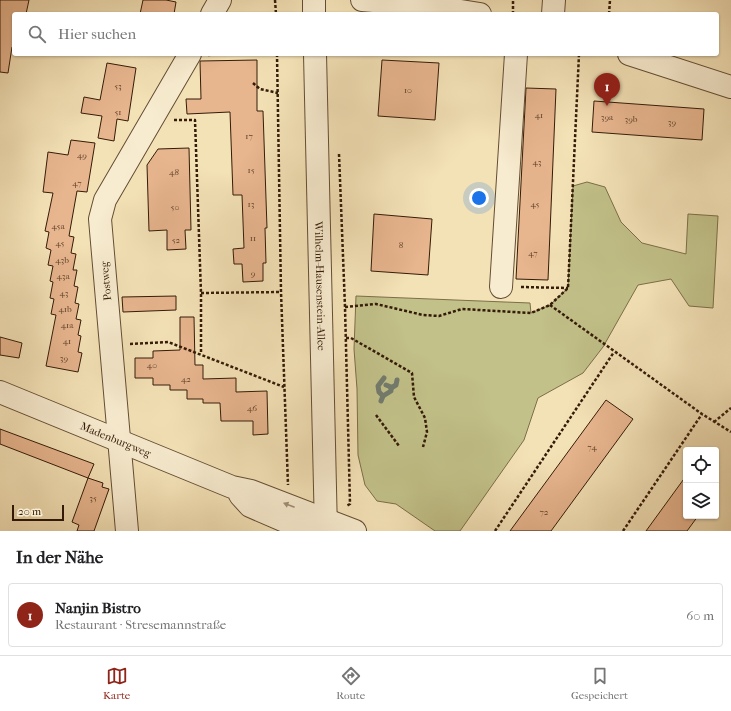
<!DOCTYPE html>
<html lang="de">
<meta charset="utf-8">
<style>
body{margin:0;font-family:"IM FELL French Canon",serif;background:#f6f6f6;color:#202124}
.controls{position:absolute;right:12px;bottom:12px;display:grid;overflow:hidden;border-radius:4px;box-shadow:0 1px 3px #0004}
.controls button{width:36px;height:36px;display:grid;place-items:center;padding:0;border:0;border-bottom:1px solid #e0e0e0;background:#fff;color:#202124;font:20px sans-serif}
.scale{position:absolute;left:12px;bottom:10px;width:52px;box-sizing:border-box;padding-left:4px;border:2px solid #341b08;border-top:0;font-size:11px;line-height:14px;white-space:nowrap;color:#341b08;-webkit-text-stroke:3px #f8ecd0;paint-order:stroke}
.you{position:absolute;left:479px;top:198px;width:14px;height:14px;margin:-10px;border:3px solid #fff;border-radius:50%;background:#1a73e8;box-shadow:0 0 0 6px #1a73e833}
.badge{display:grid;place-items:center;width:26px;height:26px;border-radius:50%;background:#8f2418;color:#fff;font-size:13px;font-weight:700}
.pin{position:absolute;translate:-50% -33px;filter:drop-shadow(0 1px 2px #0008)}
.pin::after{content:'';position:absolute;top:21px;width:14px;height:12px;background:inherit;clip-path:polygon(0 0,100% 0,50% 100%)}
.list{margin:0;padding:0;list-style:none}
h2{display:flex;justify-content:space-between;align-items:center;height:52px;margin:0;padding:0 16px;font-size:17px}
h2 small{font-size:13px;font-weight:400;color:#757577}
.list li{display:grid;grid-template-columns:26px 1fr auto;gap:12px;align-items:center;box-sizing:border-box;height:64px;margin:0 8px 8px;padding:0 8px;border:1px solid #e0e0e0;border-radius:4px}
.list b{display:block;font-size:15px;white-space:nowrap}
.list p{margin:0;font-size:13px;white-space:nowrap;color:#757577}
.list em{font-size:13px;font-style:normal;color:#757577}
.icon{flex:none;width:22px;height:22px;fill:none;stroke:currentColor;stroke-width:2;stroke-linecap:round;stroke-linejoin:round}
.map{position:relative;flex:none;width:731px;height:531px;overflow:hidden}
.search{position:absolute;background:#fff;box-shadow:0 1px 3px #0004;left:12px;right:12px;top:12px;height:44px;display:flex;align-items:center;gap:10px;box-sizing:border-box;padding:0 14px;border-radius:4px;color:#757577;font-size:15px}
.sheet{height:124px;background:#fff}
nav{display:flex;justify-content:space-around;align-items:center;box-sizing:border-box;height:56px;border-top:1px solid #e0e0e0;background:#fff;font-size:11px;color:#757577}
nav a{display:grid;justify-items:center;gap:2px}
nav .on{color:#8f2418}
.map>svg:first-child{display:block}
</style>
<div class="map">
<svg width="731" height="531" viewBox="0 0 731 531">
<rect width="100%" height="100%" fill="#f4e2b7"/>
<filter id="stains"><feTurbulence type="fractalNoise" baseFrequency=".005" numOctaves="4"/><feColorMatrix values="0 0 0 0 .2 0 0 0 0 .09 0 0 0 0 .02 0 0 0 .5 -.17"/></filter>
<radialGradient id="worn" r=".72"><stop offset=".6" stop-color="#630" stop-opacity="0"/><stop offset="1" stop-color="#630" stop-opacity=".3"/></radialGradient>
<!-- green -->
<polygon fill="#c2c189" stroke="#7b6e48" points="587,182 605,187 621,222 642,243 686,254 688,214 718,216 713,308 689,306 671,279 638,285 603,347 583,373 538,398 524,440 460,531 435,531 396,504 377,501 365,485 358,455 357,389 354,349 356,296 530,303 531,313 550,305 568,288 573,186"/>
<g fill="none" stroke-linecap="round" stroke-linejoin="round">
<!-- stream -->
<g stroke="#727c6f" stroke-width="5">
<polyline points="391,388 396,385 397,380"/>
<polyline points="383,396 391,391 391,387 386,385"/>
<polyline points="381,401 383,396 379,392 378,386 384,378"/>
</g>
</g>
<!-- building -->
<g fill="#e7b58e" stroke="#341b08">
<polygon points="0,0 29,0 26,14 14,14 14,47 12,47 8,73 0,72"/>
<polygon points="143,0 166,0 176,2 174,14 140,14"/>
<polygon points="257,60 257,111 263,111 267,228 265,228 266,263 263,263 263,281 243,282 242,264 234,264 233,249 244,248 242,195 233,195 230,112 187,114 186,99 201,99 200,61"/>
<polygon points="382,60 439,63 435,120 378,116"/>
<polygon points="107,63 136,68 128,121 117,119 114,141 98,138 102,116 81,113 84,97 100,100"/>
<polygon points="526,88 556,89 548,280 516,279"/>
<polygon points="594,101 704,109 702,140 592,132"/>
<polygon points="71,140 95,143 87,192 77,191 69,236 74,237 71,253 76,254 73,270 77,270 74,286 78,287 75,303 79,304 76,319 81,320 78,335 81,336 78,352 82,353 78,372 46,366 56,315 51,314 54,299 50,298 53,282 50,281 53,266 48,265 51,250 46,248 49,232 45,231 53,193 43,192 48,152 68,155"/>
<polygon points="189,148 191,230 185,230 186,249 167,250 167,230 149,231 147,165 158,149"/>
<polygon points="374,214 432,219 428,275 371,271"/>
<polygon points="176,296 176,310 123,312 122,297"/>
<polygon points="180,317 194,317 195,365 203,365 203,379 236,378 236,392 267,391 268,434 253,435 253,421 221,421 220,403 203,403 203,399 187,399 187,390 170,390 170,385 153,385 153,378 135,378 135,358 153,358 153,351 180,350"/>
<polygon points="0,337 22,343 19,358 0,355"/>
<polygon points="606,400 633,419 551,531 510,531"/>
<polygon points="0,429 94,464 88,478 103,483 102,487 109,489 94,531 77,531 79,525 72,522 88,478 0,444"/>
<polygon points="686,476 686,516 698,516 687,531 646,531"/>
</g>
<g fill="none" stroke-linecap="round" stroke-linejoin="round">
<defs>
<g id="minor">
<polyline points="314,0 314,14"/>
<polyline points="362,0 421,5 480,14"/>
<polyline points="212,14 220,0"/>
<polyline points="553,14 554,0"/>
<path id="s1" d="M315,54L326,531"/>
<polyline points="629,54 731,87"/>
<polyline points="501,287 516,54"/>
<path id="s2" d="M0,392L232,487L251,491L355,531"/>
<polyline points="240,495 250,506 308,531"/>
<polyline points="127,531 100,219 105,200 190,54"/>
</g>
</defs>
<!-- minor casing -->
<use href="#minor" stroke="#644d34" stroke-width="24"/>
<!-- path -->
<g stroke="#341b08" stroke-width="2.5" stroke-dasharray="3 2" stroke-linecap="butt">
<polyline points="275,0 276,14"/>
<polyline points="513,14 513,0"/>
<polyline points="609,14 610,0"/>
<polyline points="277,54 281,292 288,485"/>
<polyline points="208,55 222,54"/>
<polyline points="253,83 260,89 278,93"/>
<polyline points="174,120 195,120 201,293 201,354"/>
<polyline points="339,154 345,307 350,504 346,506"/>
<polyline points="521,287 568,288"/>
<polyline points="201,293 281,292"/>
<polyline points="550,305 702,414 731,432"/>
<polyline points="345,307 376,304 423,315 439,316 462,309 531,313 550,305 568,288 579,54"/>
<polyline points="346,338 351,338 412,373 414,397 425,418 427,432 423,447"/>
<polyline points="130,344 168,342 284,387"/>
<polyline points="376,415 399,446"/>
<polyline points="714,422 731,408"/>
<polyline points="495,531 614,352"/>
<polyline points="623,531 702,414"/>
</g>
<!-- minor -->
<use href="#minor" stroke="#f8ecd0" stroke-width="22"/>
</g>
<!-- one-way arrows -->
<defs><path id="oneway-solid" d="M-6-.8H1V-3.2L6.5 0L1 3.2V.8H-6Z"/></defs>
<use fill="#a08e76" href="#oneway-solid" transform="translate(289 505) rotate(-159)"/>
<g text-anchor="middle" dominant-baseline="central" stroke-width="3.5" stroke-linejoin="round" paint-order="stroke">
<!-- number labels -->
<g font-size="9" fill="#61422a">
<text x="118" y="86">53</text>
<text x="408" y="90">10</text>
<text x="118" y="112">51</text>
<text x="539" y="115">41</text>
<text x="607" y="117">39a</text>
<text x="631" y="119">39b</text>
<text x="672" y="122">39</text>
<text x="249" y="136">17</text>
<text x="82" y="155">49</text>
<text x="537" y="162">43</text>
<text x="251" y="170">15</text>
<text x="174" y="172">48</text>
<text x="77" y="183">47</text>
<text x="251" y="204">13</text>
<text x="535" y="204">45</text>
<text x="175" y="207">50</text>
<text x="58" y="226">45a</text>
<text x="253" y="238">11</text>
<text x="176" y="240">52</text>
<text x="60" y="243">45</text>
<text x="401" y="245">8</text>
<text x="533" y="253">47</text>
<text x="62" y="260">43b</text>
<text x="253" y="273">9</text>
<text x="63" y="276">43a</text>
<text x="64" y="293">43</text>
<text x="65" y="309">41b</text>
<text x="67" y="325">41a</text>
<text x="67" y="341">41</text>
<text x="64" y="358">39</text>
<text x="152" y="365">40</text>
<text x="186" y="379">42</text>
<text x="252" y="408">46</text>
<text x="592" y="447">74</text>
<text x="93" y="498">35</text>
<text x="544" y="512">72</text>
</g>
<!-- street labels -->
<g font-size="11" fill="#341b08" stroke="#f8ecd0">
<text transform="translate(106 281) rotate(-95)">Postweg</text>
<text stroke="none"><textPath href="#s1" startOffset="232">Wilhelm-Hausenstein-Allee</textPath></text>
<text stroke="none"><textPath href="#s2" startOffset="125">Madenburgweg</textPath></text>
</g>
</g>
<rect width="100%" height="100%" filter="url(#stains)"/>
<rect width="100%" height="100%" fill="url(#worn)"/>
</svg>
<div class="controls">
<button><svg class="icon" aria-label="locate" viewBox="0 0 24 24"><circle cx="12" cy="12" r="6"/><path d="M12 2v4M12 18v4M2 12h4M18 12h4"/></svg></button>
<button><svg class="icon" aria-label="layers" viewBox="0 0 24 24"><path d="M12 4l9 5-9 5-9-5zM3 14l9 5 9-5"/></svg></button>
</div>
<div class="scale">20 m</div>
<div class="you"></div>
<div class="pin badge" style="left:607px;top:106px">1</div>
<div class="search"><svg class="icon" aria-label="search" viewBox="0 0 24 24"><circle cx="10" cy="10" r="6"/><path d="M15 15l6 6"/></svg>Hier suchen</div>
</div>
<section class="sheet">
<h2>In der Nähe<small></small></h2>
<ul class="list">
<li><span class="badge">1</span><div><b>Nanjin Bistro</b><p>Restaurant · Stresemannstraße</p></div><em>60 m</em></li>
</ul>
</section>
<nav>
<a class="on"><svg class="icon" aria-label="map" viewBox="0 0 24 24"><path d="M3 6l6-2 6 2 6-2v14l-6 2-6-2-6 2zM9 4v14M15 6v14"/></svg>Karte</a>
<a><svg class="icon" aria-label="directions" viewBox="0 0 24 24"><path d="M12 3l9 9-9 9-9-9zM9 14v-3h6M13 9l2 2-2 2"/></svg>Route</a>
<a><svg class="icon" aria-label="saved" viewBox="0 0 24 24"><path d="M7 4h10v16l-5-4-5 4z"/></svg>Gespeichert</a>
</nav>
